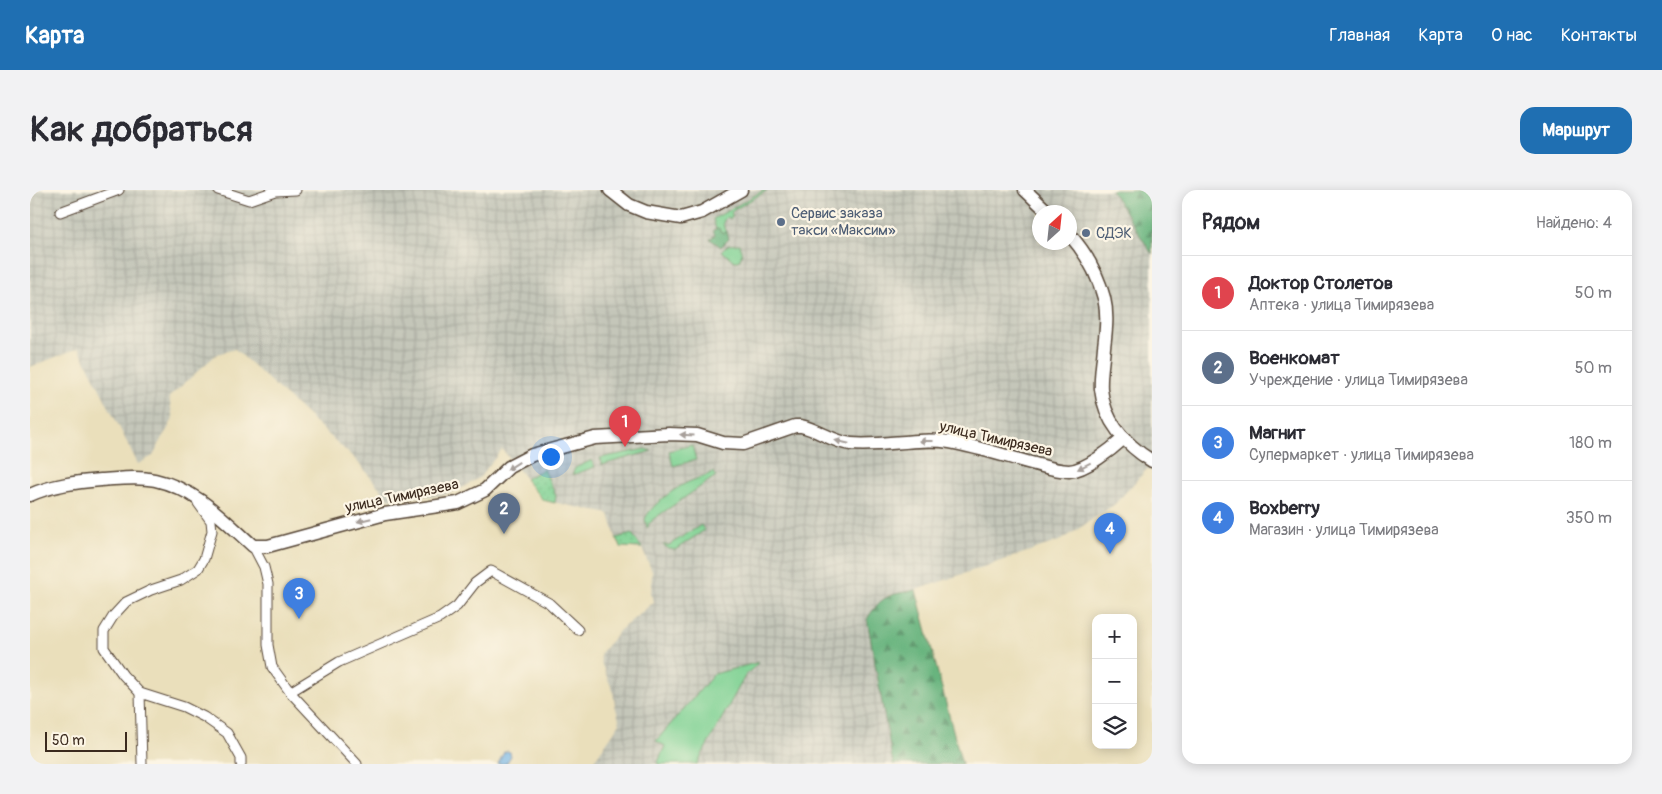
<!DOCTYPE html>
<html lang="ru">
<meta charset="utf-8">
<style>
body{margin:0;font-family:Pangolin,sans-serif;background:#f2f2f3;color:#2b2b33}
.controls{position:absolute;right:15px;bottom:15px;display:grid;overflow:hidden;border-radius:10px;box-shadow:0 2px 12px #0003}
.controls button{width:45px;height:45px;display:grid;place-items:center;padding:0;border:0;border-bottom:1px solid #e1e1e2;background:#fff;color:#2b2b33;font:25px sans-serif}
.compass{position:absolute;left:1002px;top:15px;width:45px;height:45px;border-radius:50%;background:#fff;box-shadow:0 2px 12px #0003;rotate:27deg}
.scale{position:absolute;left:15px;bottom:12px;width:82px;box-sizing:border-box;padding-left:5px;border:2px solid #3b2a1e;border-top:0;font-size:14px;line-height:18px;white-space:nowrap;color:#3b2a1e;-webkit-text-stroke:4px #fcf5e5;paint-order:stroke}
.you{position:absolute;left:520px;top:266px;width:18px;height:18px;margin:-12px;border:4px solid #fff;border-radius:50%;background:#1a73e8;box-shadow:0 0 0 8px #1a73e833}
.badge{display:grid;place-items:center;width:32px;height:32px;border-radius:50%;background:#1f6fb2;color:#fff;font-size:16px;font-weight:700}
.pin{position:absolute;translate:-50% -41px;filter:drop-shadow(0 1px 2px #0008)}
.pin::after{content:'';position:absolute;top:26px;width:18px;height:15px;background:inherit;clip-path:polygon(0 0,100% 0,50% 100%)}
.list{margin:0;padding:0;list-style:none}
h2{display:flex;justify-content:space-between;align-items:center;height:65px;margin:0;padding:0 20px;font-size:21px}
h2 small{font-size:16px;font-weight:400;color:#7c7c81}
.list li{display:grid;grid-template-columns:32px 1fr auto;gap:15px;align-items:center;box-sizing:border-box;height:75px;padding:0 20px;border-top:1px solid #e1e1e2}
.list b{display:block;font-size:19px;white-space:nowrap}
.list p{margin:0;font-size:16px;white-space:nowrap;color:#7c7c81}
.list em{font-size:16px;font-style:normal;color:#7c7c81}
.icon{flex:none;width:28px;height:28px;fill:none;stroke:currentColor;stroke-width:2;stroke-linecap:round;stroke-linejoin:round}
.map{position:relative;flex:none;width:1122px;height:574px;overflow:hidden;border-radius:15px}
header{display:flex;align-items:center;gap:30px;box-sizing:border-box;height:70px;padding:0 25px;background:#1f6fb2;color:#fff}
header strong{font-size:24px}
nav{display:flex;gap:28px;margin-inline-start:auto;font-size:18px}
.intro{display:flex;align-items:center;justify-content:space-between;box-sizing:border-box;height:120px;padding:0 30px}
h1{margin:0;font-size:35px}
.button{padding:12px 22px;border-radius:15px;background:#1f6fb2;color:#fff;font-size:18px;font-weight:700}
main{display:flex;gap:30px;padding:0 30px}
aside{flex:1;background:#fff;border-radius:15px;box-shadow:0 2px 12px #0003}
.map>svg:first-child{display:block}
</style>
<header>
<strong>Карта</strong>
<nav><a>Главная</a><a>Карта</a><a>О нас</a><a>Контакты</a></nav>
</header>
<div class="intro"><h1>Как добраться</h1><a class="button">Маршрут</a></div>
<main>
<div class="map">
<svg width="1122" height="574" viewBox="0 0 1122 574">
<defs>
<pattern id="industrial-grid" width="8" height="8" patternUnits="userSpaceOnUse" patternTransform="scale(1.25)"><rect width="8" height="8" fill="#c4c6b9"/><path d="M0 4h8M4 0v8" fill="none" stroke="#a9aa9f"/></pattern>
<pattern id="forest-firs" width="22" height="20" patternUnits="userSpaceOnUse" patternTransform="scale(1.25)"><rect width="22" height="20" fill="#68b47e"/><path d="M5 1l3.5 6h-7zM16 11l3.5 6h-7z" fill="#579367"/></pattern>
<pattern id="park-dots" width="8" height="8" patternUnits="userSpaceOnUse" patternTransform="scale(1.25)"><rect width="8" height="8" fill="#80d294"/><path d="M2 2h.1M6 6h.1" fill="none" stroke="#70b47f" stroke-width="1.8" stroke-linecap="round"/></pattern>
<pattern id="water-ripples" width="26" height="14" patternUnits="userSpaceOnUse" patternTransform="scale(1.25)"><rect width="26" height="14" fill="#70b3e6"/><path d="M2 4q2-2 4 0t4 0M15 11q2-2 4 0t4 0" fill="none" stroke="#5d92ba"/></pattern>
</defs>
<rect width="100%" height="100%" fill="#fcf5e5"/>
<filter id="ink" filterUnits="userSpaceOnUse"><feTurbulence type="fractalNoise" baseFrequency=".02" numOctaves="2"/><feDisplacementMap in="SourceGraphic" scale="10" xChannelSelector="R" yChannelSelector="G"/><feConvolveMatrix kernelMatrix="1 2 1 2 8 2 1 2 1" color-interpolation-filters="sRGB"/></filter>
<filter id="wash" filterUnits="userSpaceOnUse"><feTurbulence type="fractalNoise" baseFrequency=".0096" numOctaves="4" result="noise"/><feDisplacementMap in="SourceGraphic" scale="20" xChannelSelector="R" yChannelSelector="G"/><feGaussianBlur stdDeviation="1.12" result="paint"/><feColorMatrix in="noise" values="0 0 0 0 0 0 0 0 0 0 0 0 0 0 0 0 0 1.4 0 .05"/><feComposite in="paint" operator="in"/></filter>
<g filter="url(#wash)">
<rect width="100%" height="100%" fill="#eadfbb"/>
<!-- industrial -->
<path fill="url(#industrial-grid)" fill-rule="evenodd" d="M0,0H1081L1122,64V281L1117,279L1085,314L1032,350L886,400L859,405L837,429L863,574H562L590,533L585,515L583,501L572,475L570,466L571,463L590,440L624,412L621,405L622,381L612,359L591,357L586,348L579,324L513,310L472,259L450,287L432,298L414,305L359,309L325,269L205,159L187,164L139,207L143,229L123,266L108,274L49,158L0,177ZM1009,22H1040V52H1009Z"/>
<!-- grass -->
<g fill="#80d294" stroke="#5e7e59">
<path d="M734,0H738L704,20L701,23L703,25L700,29L697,27C691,31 693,37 697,41L694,43L686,39L683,29Z"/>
<polygon points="709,54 712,64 709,71 704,71 692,61 698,55"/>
<polygon points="662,255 666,270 643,276 639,261"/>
<polygon points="615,259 622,261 572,275 570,268"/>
<polygon points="562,270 565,277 542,285 545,278"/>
<path d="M683,282L686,286L622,330L623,331L618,334L619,336L617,338L615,329C622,314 646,297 661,291C668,288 676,286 683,282Z"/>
<polygon points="671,335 675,340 645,360 639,359 633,355 639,355"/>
<polygon points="729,472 715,486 667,574 627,574 635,556 626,551 684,484"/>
</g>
<!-- forest -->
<g fill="url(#forest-firs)" stroke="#526f4e">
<polygon points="1081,0 1122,0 1122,64"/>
<polygon points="689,38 690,41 693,43 697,41 699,49 691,57 680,49 685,45 683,40"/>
<path d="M886,400L932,574H863L837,429C853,404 859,405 886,400Z"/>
</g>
<!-- park -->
<g fill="url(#park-dots)" stroke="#5e7e59">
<polygon points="514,279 526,306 525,313 513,310 495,289"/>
<polygon points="602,344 612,358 591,357 586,348"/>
</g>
<!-- water -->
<polygon fill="url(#water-ripples)" stroke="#566e82" points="477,561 480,562 481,566 476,574 468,574 474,562"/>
</g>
<g filter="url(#ink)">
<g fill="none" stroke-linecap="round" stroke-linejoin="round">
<defs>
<g id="street">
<polyline points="188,0 219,10 245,1 266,0"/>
<polyline points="30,22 89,0"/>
<polyline points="168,313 181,331 182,341 174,369 168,379 151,390 121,400 96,412 84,425 74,441 74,458 93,485 110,503 154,517 174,527 197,543 211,568 211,574"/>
<polyline points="223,356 234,377 238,394 238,455 242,477 260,502 327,574"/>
<polyline points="260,502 309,472 410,428 427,416 445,393 461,381 519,413 548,440"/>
<polyline points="110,503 112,574"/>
</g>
<g id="secondary">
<polyline points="580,0 599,15 616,22 651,28 672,22 711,0"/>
<polyline points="995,0 1018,22"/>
<path d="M1040,45C1055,62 1068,85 1074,108C1078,124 1076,141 1074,157C1073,171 1070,186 1071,199C1074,231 1096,255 1122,271"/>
<path d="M0,305C22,295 47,292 71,290C89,289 107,286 125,290C166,299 193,329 223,356H238L355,324L428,313L455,300L479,277L502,265L565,248L639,244L667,245L693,253L713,254L765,236H771C789,240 803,252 821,254C854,257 887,247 920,252C948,257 975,266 1001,273C1013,276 1026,281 1039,281C1056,280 1082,259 1094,248"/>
</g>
</defs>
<!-- street casing -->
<use href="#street" stroke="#554536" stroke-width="11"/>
<!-- secondary casing -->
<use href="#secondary" stroke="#554536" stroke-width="15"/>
<!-- street -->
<use href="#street" stroke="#fff" stroke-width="9"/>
<!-- secondary -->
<use href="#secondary" stroke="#fff" stroke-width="12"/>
</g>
<!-- one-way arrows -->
<defs><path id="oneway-solid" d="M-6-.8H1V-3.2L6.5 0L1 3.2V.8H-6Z" transform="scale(1.25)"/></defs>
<g fill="#a79f9a">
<use href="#oneway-solid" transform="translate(657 245) rotate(-177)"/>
<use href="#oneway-solid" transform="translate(896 251) rotate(-180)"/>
<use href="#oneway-solid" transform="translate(812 252) rotate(-167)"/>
<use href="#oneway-solid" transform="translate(483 276) rotate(147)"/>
<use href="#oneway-solid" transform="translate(1054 276) rotate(153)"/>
<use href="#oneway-solid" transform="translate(334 330) rotate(166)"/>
</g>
</g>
<!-- markers -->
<g fill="#5c6f8a" stroke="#fcf5e5" stroke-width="2">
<circle cx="751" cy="32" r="5"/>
<circle cx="1056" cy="43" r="5"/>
</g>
<g text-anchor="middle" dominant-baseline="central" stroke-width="4.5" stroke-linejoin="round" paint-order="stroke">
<!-- service labels -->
<g font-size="15" fill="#4e5e75" stroke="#fcf5e5" text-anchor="start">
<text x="761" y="23">Сервис заказа<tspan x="761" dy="17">такси «Максим»</tspan></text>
<text x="1066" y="43">СДЭК</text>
</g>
<!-- street labels -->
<g font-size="15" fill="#3b2a1e" stroke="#fcf5e5">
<text transform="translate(966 249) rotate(13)">улица Тимирязева</text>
<text transform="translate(372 306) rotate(-12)">улица Тимирязева</text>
</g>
</g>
</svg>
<div class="controls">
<button>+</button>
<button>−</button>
<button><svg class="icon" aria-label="layers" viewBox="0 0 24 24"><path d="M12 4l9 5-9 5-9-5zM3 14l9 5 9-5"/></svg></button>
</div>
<svg class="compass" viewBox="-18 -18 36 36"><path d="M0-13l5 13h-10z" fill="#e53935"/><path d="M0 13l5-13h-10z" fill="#7c7c81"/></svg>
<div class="scale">50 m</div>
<div class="you"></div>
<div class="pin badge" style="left:595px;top:257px;background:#e0444e">1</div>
<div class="pin badge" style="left:474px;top:344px;background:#5c6f8a">2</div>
<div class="pin badge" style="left:269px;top:429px;background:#3f7fe0">3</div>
<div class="pin badge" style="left:1080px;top:364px;background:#3f7fe0">4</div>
</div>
<aside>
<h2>Рядом<small>Найдено: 4</small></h2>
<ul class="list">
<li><span class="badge" style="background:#e0444e">1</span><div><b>Доктор Столетов</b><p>Аптека · улица Тимирязева</p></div><em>50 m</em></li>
<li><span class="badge" style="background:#5c6f8a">2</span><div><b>Военкомат</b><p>Учреждение · улица Тимирязева</p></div><em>50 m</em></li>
<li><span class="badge" style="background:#3f7fe0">3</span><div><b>Магнит</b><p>Супермаркет · улица Тимирязева</p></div><em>180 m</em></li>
<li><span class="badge" style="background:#3f7fe0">4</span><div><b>Boxberry</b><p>Магазин · улица Тимирязева</p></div><em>350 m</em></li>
</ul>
</aside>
</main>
